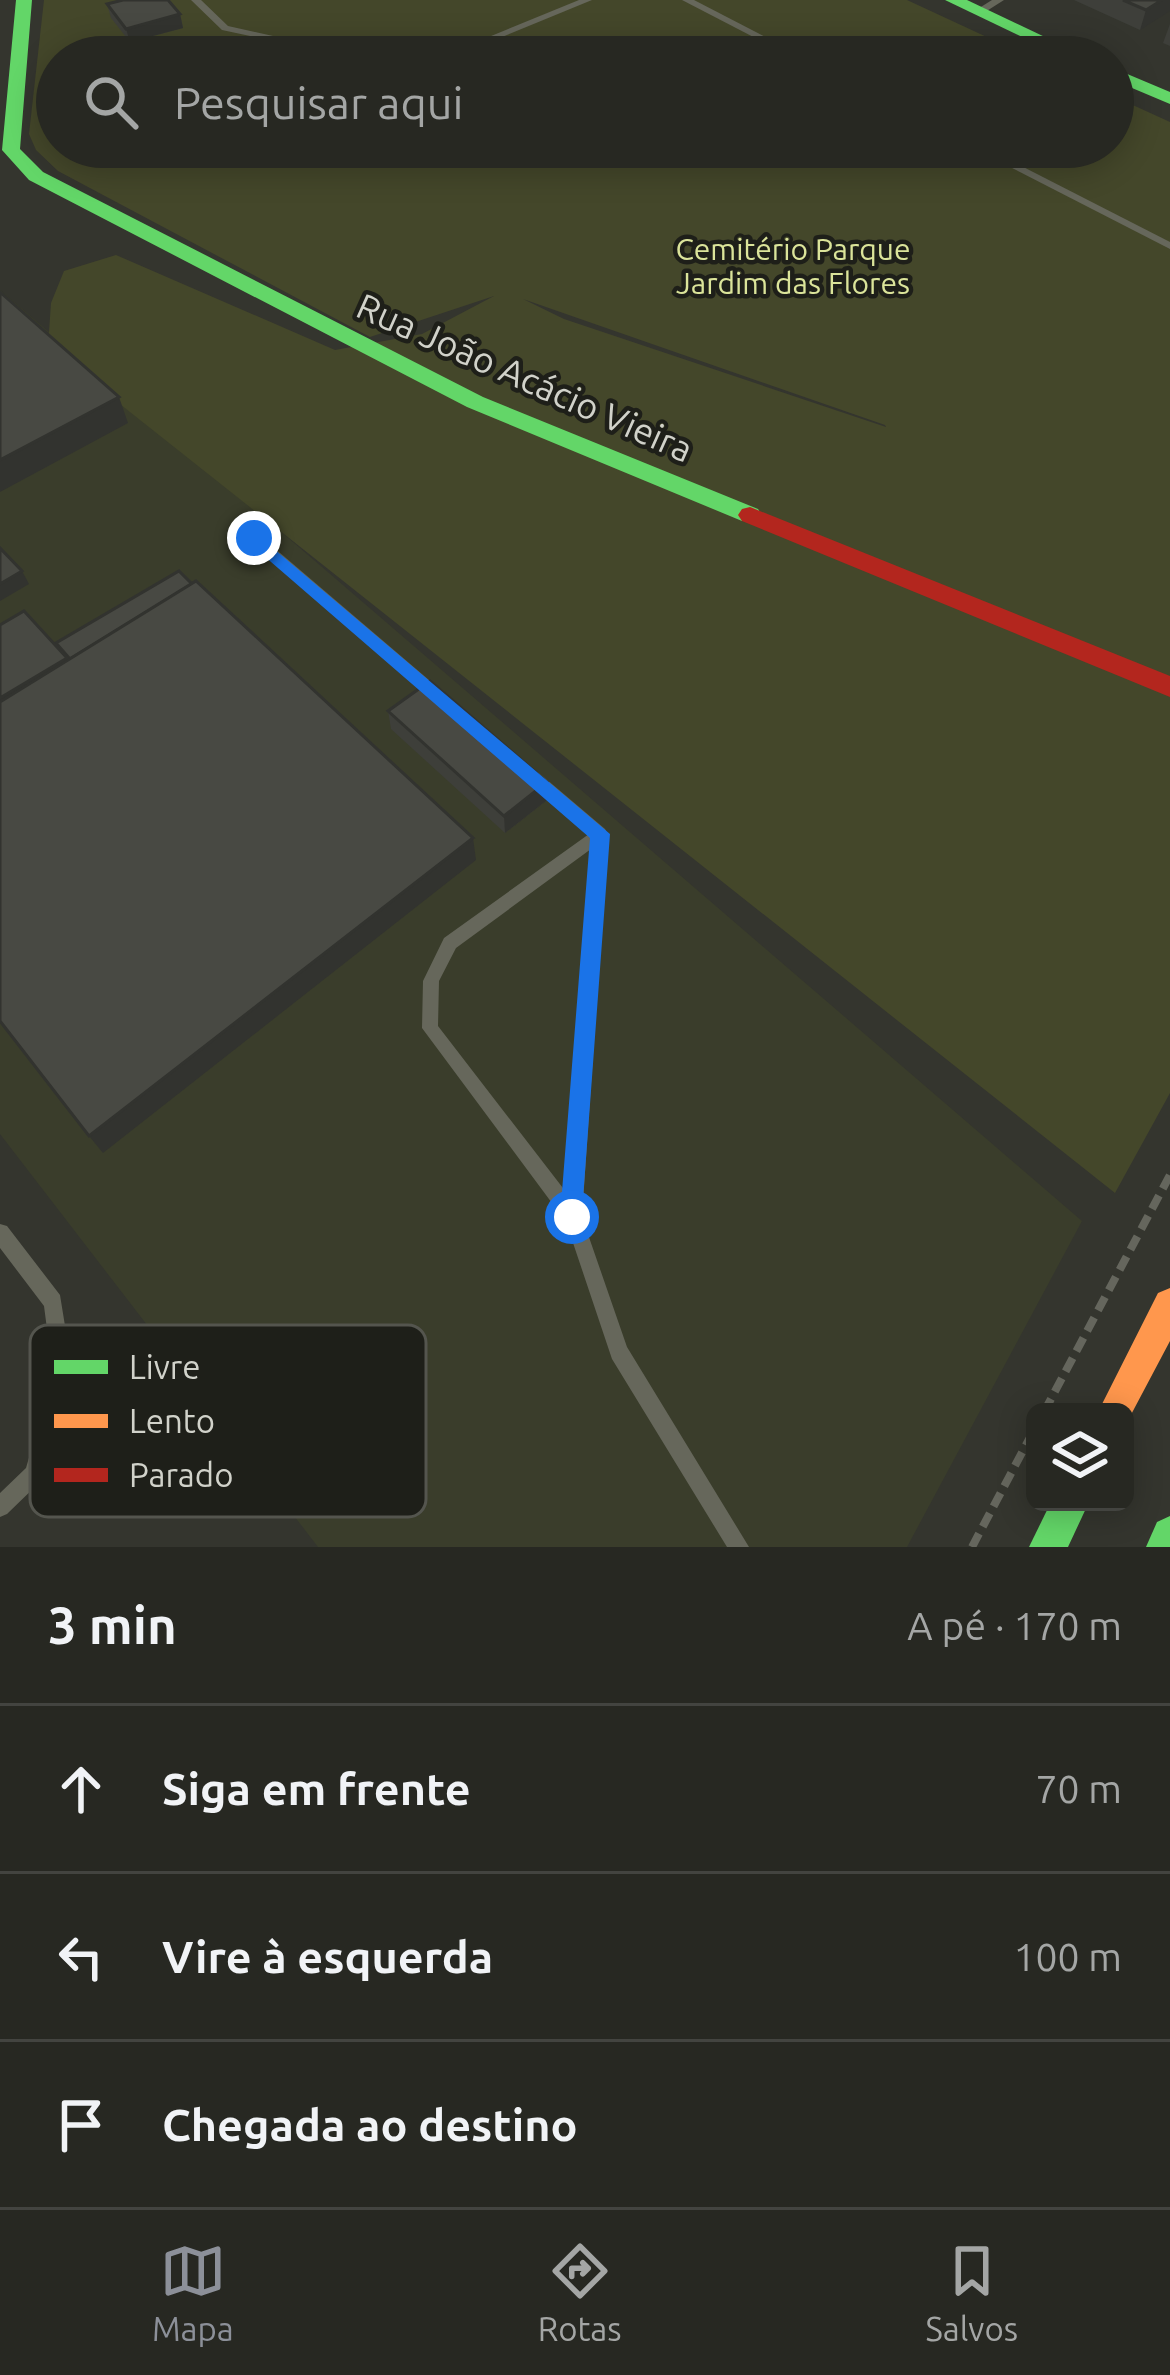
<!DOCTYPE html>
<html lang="pt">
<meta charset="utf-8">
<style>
body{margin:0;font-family:Ubuntu,sans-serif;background:#33342f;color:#f1f3f6}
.controls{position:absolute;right:36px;bottom:36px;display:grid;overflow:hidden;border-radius:18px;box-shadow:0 6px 30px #0003}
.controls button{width:108px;height:108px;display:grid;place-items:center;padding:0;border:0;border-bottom:3px solid #434440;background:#272822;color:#f1f3f6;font:60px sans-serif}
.stop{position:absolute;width:36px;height:36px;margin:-27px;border:9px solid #1a73e8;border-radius:50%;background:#fff}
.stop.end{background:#1a73e8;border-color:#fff;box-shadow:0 3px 12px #0008}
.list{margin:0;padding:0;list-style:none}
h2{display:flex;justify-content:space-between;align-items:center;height:156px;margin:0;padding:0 48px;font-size:51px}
h2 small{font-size:39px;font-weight:400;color:#a4a6a5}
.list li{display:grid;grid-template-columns:78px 1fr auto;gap:36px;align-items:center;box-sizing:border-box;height:168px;padding:0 48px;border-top:3px solid #434440}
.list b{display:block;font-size:45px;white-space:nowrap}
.list em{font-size:39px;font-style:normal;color:#a4a6a5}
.icon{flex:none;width:66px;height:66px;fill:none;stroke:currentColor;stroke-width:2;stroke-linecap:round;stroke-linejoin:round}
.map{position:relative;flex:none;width:1170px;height:1547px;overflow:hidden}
.search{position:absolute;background:#272822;box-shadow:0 6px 30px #0003;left:36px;right:36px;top:36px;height:132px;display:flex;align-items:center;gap:30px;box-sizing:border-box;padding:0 42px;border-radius:66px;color:#a4a6a5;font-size:45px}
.sheet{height:660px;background:#272822}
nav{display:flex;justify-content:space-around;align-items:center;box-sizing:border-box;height:168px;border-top:3px solid #434440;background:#272822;font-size:33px;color:#a4a6a5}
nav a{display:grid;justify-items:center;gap:6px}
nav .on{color:#8c9099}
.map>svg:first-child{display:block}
</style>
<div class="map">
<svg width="1170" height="1547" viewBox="0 0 1170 1547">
<rect width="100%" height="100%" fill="#34352e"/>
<!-- built -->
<polygon fill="#3a3d2b" points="0,290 1082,1221 907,1547 318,1547 0,1134"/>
<!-- green -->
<path fill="#44472a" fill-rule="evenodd" d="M44,0H907L1030,57H57V147H1113V96L1170,122V1093L1115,1193L48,347L51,303L64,271L116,255L335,350L422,334L494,296L370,337L58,171L36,150L29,134ZM523,299L885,425L886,427L564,319Z"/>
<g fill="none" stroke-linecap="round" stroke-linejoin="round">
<!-- path -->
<g stroke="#65665d" stroke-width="8" stroke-dasharray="15 8" stroke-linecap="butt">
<polyline points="1044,1412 1170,1175"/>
<polyline points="972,1547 1035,1428"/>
</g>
<!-- lane -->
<g fill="#66675b" fill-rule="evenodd">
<polygon points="191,0 201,0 228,26 367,57 348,57 222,30"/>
<polygon points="579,0 592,0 453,57 440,57"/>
<polygon points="682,0 694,0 804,57 792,57"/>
<polygon points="992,0 1004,0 982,14 976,14 976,10"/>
<polygon points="971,147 984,147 1170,242 1170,249"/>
<polygon points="254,533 259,535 443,692 445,696 443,700 433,700 249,541 247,538"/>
<path d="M534,771L539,773L605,829L608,834L582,1217L627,1347L749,1547H727L612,1359L566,1222L422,1028L423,981L444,938L589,834L529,781L526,777L529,773ZM591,849L566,1192L438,1026L439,981L456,948Z"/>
<polygon points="0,1224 7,1226 60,1295 73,1375 41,1481 7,1514 0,1517 0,1493 26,1468 53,1375 44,1306 0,1248"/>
</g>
<!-- fast -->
<g fill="#63d668" fill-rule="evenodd">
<polygon points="16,0 32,0 20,149 43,172 483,397 758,509 762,515 758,521 742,521 467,407 29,180 2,150"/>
<polygon points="945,0 967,0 1087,57 1064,57"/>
<polygon points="1113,68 1170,92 1170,104 1113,80"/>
<polygon points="1051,1502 1089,1502 1068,1547 1029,1547"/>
<polygon points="1170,1516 1170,1547 1146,1547 1157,1522"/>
</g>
<!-- slow -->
<polygon fill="#ff974d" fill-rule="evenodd" points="1170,1288 1170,1341 1125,1426 1125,1412 1098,1412 1158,1293"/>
<!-- jam -->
<polygon fill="#b3261e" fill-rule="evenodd" points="750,507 1170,676 1170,697 742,521 738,515 742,509"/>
</g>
<!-- wall -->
<g fill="#3e3f3a">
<polygon points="1074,0 1170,0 1140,30"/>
<polygon points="107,4 180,14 183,28 130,42 111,18"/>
<polygon points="1170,24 1170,46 1163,43"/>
<polygon points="388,711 547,800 505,833 391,729"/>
</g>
<!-- shaded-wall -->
<g fill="#32332f">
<polygon points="1162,0 1170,0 1170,11 1140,30 1146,10"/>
<polygon points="180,14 183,28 130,42 126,29"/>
<polygon points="119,397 128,423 0,492 0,460"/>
<polygon points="22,571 29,584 0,601 0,584"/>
<polygon points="67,658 76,677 0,723 0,698"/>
<polygon points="547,782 547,800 505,833 504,816"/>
<polygon points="473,838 476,860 103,1153 89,1136"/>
</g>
<!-- building -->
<g fill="#484943" stroke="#32332f" stroke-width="3">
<polygon points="123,0 168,0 180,14 126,29 107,4"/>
<polygon points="1123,0 1162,0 1146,10"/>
<polygon points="0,292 119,397 0,460"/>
<polygon points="0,548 22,571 0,584"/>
<polygon points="179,571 192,584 70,659 56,643"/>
<polygon points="196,581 473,838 89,1136 0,1021 0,702"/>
<polygon points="24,611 67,658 0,698 0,625"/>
<polygon points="430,681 547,782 504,816 388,711"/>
</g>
<!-- route -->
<polygon fill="#1a73e8" points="254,532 610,834 581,1226 572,1229 560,1217 590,838 248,542 245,538"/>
<g text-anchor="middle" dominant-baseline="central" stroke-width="9" stroke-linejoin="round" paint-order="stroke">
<!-- far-park labels -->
<g font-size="30" fill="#dbe49a" stroke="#1e1f19">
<text x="793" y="249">Cemitério Parque<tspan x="793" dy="34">Jardim das Flores</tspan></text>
</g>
<!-- street labels -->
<g font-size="36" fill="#d1d2ca" stroke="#1e1f19">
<text transform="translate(525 377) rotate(24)">Rua João Acácio Vieira</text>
</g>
</g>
<!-- legend -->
<rect x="30" y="1325" width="396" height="192" rx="18" fill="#1e1f19" stroke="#54554e" stroke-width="3"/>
<rect x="54" y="1360" width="54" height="14" fill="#63d668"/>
<rect x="54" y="1414" width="54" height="14" fill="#ff974d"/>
<rect x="54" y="1468" width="54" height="14" fill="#b3261e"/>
<g font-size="33" fill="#d1d2ca">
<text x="129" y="1379">Livre</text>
<text x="129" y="1433">Lento</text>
<text x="129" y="1487">Parado</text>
</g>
</svg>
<div class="controls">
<button><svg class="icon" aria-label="layers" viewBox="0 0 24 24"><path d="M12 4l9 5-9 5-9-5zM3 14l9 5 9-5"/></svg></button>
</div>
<div class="stop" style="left:572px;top:1217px"></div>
<div class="stop end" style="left:254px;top:538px"></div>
<div class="search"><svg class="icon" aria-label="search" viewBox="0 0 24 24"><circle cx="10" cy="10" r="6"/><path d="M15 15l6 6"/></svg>Pesquisar aqui</div>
</div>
<section class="sheet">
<h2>3 min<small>A pé · 170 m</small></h2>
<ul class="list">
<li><svg class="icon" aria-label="ahead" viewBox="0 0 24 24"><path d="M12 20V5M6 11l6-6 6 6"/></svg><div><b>Siga em frente</b></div><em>70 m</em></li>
<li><svg class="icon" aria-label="left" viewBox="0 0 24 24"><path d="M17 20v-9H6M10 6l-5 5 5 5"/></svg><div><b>Vire à esquerda</b></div><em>100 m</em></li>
<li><svg class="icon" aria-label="arrive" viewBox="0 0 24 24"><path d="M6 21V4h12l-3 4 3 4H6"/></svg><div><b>Chegada ao destino</b></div></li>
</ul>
</section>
<nav>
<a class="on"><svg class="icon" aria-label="map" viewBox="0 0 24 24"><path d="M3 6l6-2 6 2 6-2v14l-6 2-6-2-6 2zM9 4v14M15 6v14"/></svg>Mapa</a>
<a><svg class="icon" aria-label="directions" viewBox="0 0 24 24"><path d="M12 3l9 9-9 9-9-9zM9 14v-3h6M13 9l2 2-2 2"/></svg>Rotas</a>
<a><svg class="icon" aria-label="saved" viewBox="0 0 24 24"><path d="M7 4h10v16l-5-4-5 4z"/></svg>Salvos</a>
</nav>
